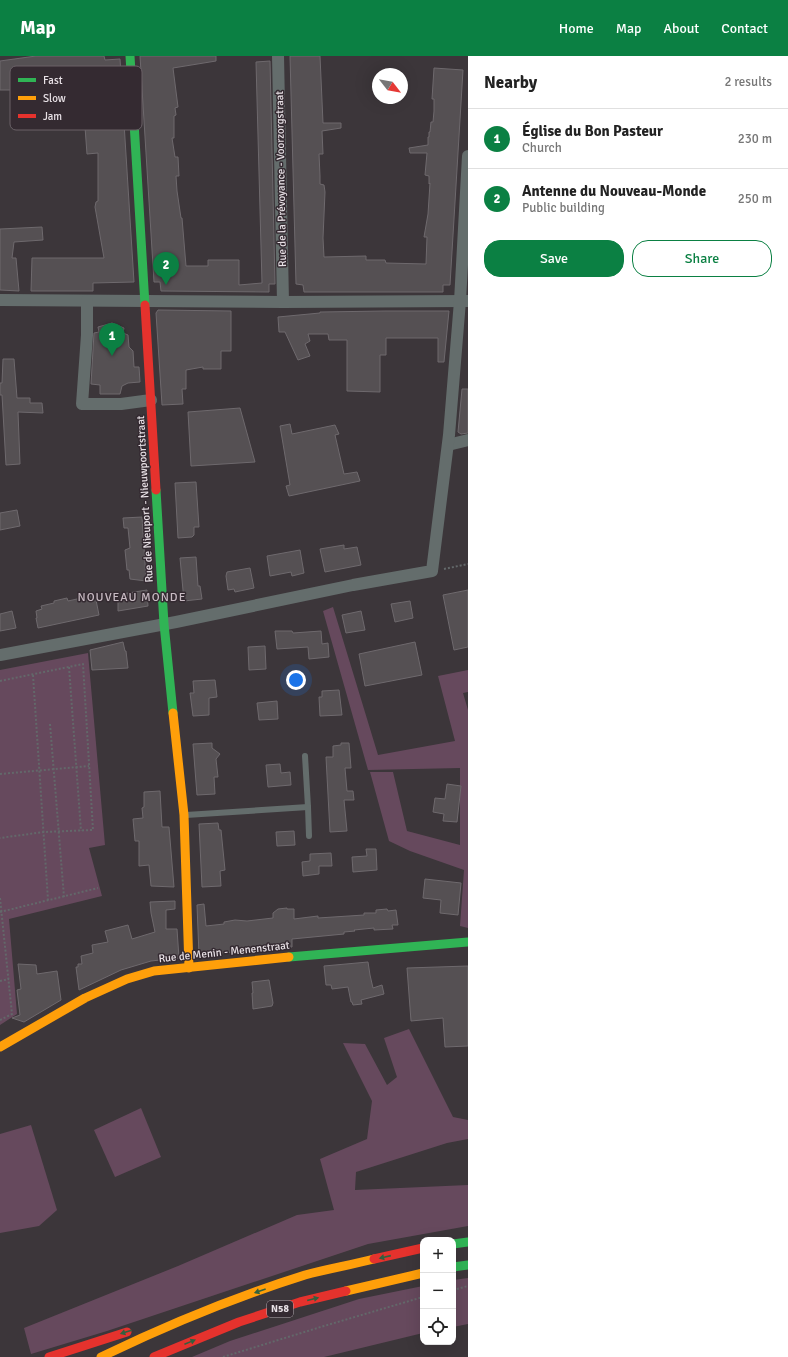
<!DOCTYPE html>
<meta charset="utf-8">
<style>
body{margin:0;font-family:Signika,sans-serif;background:#f2f2f2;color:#222}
.controls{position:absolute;right:12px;bottom:12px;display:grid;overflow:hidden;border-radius:8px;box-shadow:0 4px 16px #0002}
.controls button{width:36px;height:36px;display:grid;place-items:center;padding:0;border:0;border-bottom:1px solid #e0e0e0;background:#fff;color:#222;font:20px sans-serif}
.compass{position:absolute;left:372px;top:12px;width:36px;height:36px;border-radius:50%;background:#fff;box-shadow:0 4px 16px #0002;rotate:121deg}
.you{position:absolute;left:296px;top:624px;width:14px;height:14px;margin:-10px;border:3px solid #fff;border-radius:50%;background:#1a73e8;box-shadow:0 0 0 6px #1a73e833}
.badge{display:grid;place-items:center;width:26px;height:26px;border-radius:50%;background:#0b8043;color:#fff;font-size:13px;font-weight:700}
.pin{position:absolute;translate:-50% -33px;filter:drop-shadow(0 1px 2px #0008)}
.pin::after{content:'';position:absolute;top:21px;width:14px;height:12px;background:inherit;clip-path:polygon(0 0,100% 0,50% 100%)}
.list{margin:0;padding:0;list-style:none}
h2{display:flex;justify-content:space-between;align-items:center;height:52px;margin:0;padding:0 16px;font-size:17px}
h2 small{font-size:13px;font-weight:400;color:#767676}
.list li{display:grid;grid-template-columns:26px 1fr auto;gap:12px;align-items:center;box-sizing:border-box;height:60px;padding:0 16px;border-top:1px solid #e0e0e0}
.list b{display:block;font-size:15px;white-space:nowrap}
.list p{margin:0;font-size:13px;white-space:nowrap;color:#767676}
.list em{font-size:13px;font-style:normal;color:#767676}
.actions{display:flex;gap:8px;padding:12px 16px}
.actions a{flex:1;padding:9px 0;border:1px solid #0b8043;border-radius:16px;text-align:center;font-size:14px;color:#0b8043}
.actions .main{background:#0b8043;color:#fff}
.icon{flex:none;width:22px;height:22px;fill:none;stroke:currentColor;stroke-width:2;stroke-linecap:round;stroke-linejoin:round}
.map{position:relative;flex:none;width:468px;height:1301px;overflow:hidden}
header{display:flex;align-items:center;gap:24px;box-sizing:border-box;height:56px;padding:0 20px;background:#0b8043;color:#fff}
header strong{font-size:19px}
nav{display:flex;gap:22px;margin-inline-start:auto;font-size:14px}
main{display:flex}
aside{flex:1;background:#fff}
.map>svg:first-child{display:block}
</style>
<header>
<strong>Map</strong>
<nav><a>Home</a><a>Map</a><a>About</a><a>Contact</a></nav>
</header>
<main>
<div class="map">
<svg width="468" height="1301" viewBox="0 0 468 1301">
<rect width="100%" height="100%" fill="#3c363a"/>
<!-- green -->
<g fill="#66495d">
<polygon points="333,551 378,699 455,685 438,620 468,614 468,636 463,637 468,654 468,872 460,870 464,814 410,795 389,785 370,716 393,716 407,775 460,789 460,712 368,714 323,555"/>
<polygon points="88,597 105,789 89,792 102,840 9,863 17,958 0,969 0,614"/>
<polygon points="409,973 453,1061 468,1064 468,1083 447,1087 356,1116 355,1134 468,1129 468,1170 368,1188 107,1275 31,1298 24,1272 178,1210 297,1159 334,1154 320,1103 367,1083 372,1045 343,987 365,988 387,1029 397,1021 384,982"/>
<polygon points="141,1052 161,1101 115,1121 94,1074"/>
<polygon points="31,1069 57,1154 39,1170 0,1177 0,1078"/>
<polygon points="468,1222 468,1268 453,1271 453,1224"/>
<polygon points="423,1230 423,1277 324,1301 192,1301 230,1285 359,1243"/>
</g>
<!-- building -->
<g fill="#555053" stroke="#6e696d">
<polygon points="36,0 104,0 105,4 120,3 134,226 93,227 93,235 31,235 32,202 104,202 95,151 96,146 98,145 98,97 87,98 85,71 86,71 86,52 96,50 94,18 74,21 74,22 28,27 29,32 13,34 0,34 0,5"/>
<polygon points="140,0 216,0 216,5 173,12 178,51 175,52 176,59 174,60 174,82 172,82 175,101 178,101 179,120 176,120 177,135 181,162 182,162 186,210 208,210 208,204 239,204 239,229 262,227 256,6 270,5 275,228 269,228 269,236 161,235 160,226 154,226"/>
<polygon points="290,0 320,0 323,67 341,67 341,72 322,75 323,98 319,98 320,120 320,128 324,129 325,136 323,182 324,201 366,200 366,204 385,204 386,207 426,208 427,181 424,181 428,158 430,127 429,128 429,120 425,119 427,97 410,97 409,92 428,89 428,81 429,81 429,76 430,76 431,66 433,66 434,55 434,43 432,43 434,12 463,14 450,229 443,229 443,236 304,236 303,229 296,228"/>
<polygon points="42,171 43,184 14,186 12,202 16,202 19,235 0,234 0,173"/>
<polygon points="158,254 231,255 231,295 221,295 221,313 203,313 203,311 186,314 186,333 182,333 183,348 162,349 156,257"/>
<polygon points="385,255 449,255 444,306 438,306 438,282 386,282 386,299 380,299 380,336 347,335 347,284 329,284 328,278 308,278 310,285 305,288 310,300 298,304 285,276 279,276 278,261 320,257 320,256"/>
<polygon points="112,267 124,272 123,277 128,279 129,291 133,295 134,311 139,311 140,326 128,327 122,330 120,338 100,338 100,329 91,328 94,277 99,276 98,271"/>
<polygon points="3,303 14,303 17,342 30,342 30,347 42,347 43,357 18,356 20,408 6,409 2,339 0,339 0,327 2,327"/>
<polygon points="462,333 468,333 468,377 461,378 458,376"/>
<polygon points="240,352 255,406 191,410 188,356"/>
<polygon points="290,368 292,378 335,369 339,378 335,379 344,418 357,416 360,425 289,440 286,430 290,429 280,370"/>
<polygon points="196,426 199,471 194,471 194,479 192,481 178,482 175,427"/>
<polygon points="17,454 20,470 0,474 0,457"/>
<polygon points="142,461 145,507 146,525 130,523 129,514 127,514 125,494 130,492 128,472 124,472 123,462"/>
<polygon points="344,489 344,493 357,491 361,509 325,516 320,493"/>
<polygon points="300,494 304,517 292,520 291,516 270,520 267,500"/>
<polygon points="196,501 198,530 200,530 202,543 184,545 180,502"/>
<polygon points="250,512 254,532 235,536 234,533 228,534 226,520 227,516"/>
<polygon points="147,534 148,550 118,555 118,545 123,544 122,538"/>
<polygon points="468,534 468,591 454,594 443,539"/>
<polygon points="95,539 99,559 38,572 36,562 37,562 36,555 42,553 41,550 54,547 54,545 67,542 68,545"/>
<polygon points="410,545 413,562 395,566 391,548"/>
<polygon points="12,555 16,572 0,575 0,558"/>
<polygon points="361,555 365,574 346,577 342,559"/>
<polygon points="275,575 292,575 293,577 321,575 322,588 328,587 329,601 309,603 308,591 277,593"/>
<polygon points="123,586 125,595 126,595 128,612 92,614 90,594"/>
<polygon points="415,586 422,619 365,630 359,598"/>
<polygon points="265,590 266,613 249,614 248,591"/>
<polygon points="215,624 217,641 209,642 209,659 193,660 190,637 194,637 193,625"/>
<polygon points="339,634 342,659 320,660 319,641 322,641 322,635"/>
<polygon points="277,645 278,663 259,664 257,647"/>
<polygon points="212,687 212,692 220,698 216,703 218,721 214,721 215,738 197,739 193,688"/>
<polygon points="341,687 349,687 351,712 345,712 347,735 353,735 354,744 344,744 347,775 330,776 326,701 333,701 333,690 341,689"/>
<polygon points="280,708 281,717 290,716 291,729 268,731 266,709"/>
<polygon points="447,728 461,730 457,766 443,765 444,758 433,756 435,742 445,743"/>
<polygon points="160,735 162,771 169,771 174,831 151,830 149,809 139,810 139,785 135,785 133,763 143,762 142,752 144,751 144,736"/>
<polygon points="218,767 219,774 221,774 225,814 220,815 221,830 202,831 199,768"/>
<polygon points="294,775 295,789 277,790 276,776"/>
<polygon points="366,793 376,793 377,814 353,816 352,801 367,800"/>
<polygon points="331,797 332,810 319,810 319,818 303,820 302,806 310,805 310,798"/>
<polygon points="425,823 461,827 458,859 440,857 441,844 423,842"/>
<polygon points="175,845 175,853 166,854 166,873 177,873 179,902 151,905 121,914 79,934 76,911 78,911 78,908 82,908 81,900 93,897 92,889 108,886 105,875 128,869 132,883 155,876 151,857 150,846"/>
<polygon points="204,848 206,870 224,868 224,866 235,864 247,865 273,862 273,857 278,853 287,852 287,853 294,853 294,863 318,860 318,862 364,859 364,857 376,857 376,854 387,853 388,855 396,854 398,869 392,869 393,873 374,874 374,872 354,874 355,875 344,876 344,878 292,883 292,891 199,899 197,849"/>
<polygon points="368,906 370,919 373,932 382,929 384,938 361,944 362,948 353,949 352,946 351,946 348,931 332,933 331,929 326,929 324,910"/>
<polygon points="18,908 36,909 37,918 57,915 61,944 24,966 12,962 20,959 17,934 21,933"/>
<polygon points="468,910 468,990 445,991 443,962 411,965 407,912"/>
<polygon points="269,924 273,947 272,950 253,953 252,937 253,937 252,926"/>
</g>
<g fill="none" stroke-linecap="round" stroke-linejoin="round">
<!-- path -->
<g stroke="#63686a" stroke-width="2" stroke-dasharray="2 2" stroke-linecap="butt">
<polyline points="444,513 468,508"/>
<polyline points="69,611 81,775"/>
<polyline points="33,619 48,844"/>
<polyline points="0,625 83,608 93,774 44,776 0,782"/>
<polyline points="50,668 64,841"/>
<polyline points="0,718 89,710"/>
<polyline points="0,842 12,958 0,964"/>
<polyline points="0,856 98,832"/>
<polyline points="0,925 9,923"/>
<polyline points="453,1234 468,1230"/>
<polyline points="223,1301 324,1270 423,1241"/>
</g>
<!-- lane -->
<g stroke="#646d6c" stroke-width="6">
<polyline points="305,700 308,751"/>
<polyline points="186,759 308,751 309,780"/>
</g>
<!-- street -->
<g stroke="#646d6c" stroke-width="12">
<polyline points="278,0 283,246"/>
<polyline points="0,244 283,246 467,245"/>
<polyline points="87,245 87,279 82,348 121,348 151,344"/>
<polyline points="448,389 468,384"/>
<polyline points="0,599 176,566 353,529 432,515 449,379 460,245 468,100"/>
</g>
<!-- fast -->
<g stroke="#30b455" stroke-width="9">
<polyline points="130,0 145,249"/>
<polyline points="156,434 164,568 173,657"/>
<polyline points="289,901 468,886"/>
<polyline points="453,1188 468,1186"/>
<polyline points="453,1211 468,1209"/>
</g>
<!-- slow -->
<g stroke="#ff9f0a" stroke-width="9">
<polyline points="173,657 184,759 189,912"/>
<polyline points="0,991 85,942 127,923 154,915 289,901"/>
<polyline points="346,1235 423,1217"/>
<path d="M101,1301C167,1269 235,1241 305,1219C327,1213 351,1209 374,1203"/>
</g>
<!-- jam -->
<g stroke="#e5322d" stroke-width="9">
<polyline points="145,249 156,434"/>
<polyline points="374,1203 423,1192"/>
<polyline points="49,1301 127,1276"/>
<polyline points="154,1301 239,1266 300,1246 346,1235"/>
</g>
</g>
<!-- one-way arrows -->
<defs><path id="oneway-solid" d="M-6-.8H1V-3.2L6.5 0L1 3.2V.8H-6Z"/></defs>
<g fill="#32613f">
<use href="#oneway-solid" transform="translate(385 1201) rotate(167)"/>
<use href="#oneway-solid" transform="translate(260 1235) rotate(161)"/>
<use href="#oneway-solid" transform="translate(313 1243) rotate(-14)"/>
<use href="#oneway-solid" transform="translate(126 1276) rotate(162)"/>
<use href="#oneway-solid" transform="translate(190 1286) rotate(-22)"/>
</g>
<g text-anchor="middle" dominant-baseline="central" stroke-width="3" stroke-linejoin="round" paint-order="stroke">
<!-- shield labels -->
<rect fill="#342a31" stroke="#b2aab0" stroke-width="1" x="267" y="1245" width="26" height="16" rx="3"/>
<g font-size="10" font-weight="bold" fill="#e8e1e6">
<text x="280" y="1253">N58</text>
</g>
<!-- street labels -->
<g font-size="11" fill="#e8e1e6" stroke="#342a31">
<text transform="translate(281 123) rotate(-91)">Rue de la Prévoyance - Voorzorgstraat</text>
<text transform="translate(145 443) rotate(-93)">Rue de Nieuport - Nieuwpoortstraat</text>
<text transform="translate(224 896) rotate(-6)">Rue de Menin - Menenstraat</text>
</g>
<!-- neighbourhood labels -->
<g font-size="12" letter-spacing="1" fill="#c8bbc3" stroke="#342a31">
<text x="132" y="541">NOUVEAU MONDE</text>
</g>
</g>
<!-- legend -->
<rect x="10" y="10" width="132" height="64" rx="6" fill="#342a31" stroke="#6a6167" stroke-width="1"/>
<rect x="18" y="22" width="18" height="4" fill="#30b455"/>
<rect x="18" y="40" width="18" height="4" fill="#ff9f0a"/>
<rect x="18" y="58" width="18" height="4" fill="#e5322d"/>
<g font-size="11" fill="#e8e1e6">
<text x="43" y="28">Fast</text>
<text x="43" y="46">Slow</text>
<text x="43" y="64">Jam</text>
</g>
</svg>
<div class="controls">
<button>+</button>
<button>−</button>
<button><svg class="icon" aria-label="locate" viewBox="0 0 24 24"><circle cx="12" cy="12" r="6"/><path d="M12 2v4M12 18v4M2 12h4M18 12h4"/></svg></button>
</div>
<svg class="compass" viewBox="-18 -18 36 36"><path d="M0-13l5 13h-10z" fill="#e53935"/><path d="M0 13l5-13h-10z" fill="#767676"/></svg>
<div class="you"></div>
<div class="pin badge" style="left:112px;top:300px">1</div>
<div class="pin badge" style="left:166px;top:229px">2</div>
</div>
<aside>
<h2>Nearby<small>2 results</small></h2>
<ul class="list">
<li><span class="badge">1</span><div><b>Église du Bon Pasteur</b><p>Church</p></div><em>230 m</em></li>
<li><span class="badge">2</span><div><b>Antenne du Nouveau-Monde</b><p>Public building</p></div><em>250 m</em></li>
</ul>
<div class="actions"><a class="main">Save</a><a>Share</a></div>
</aside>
</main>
